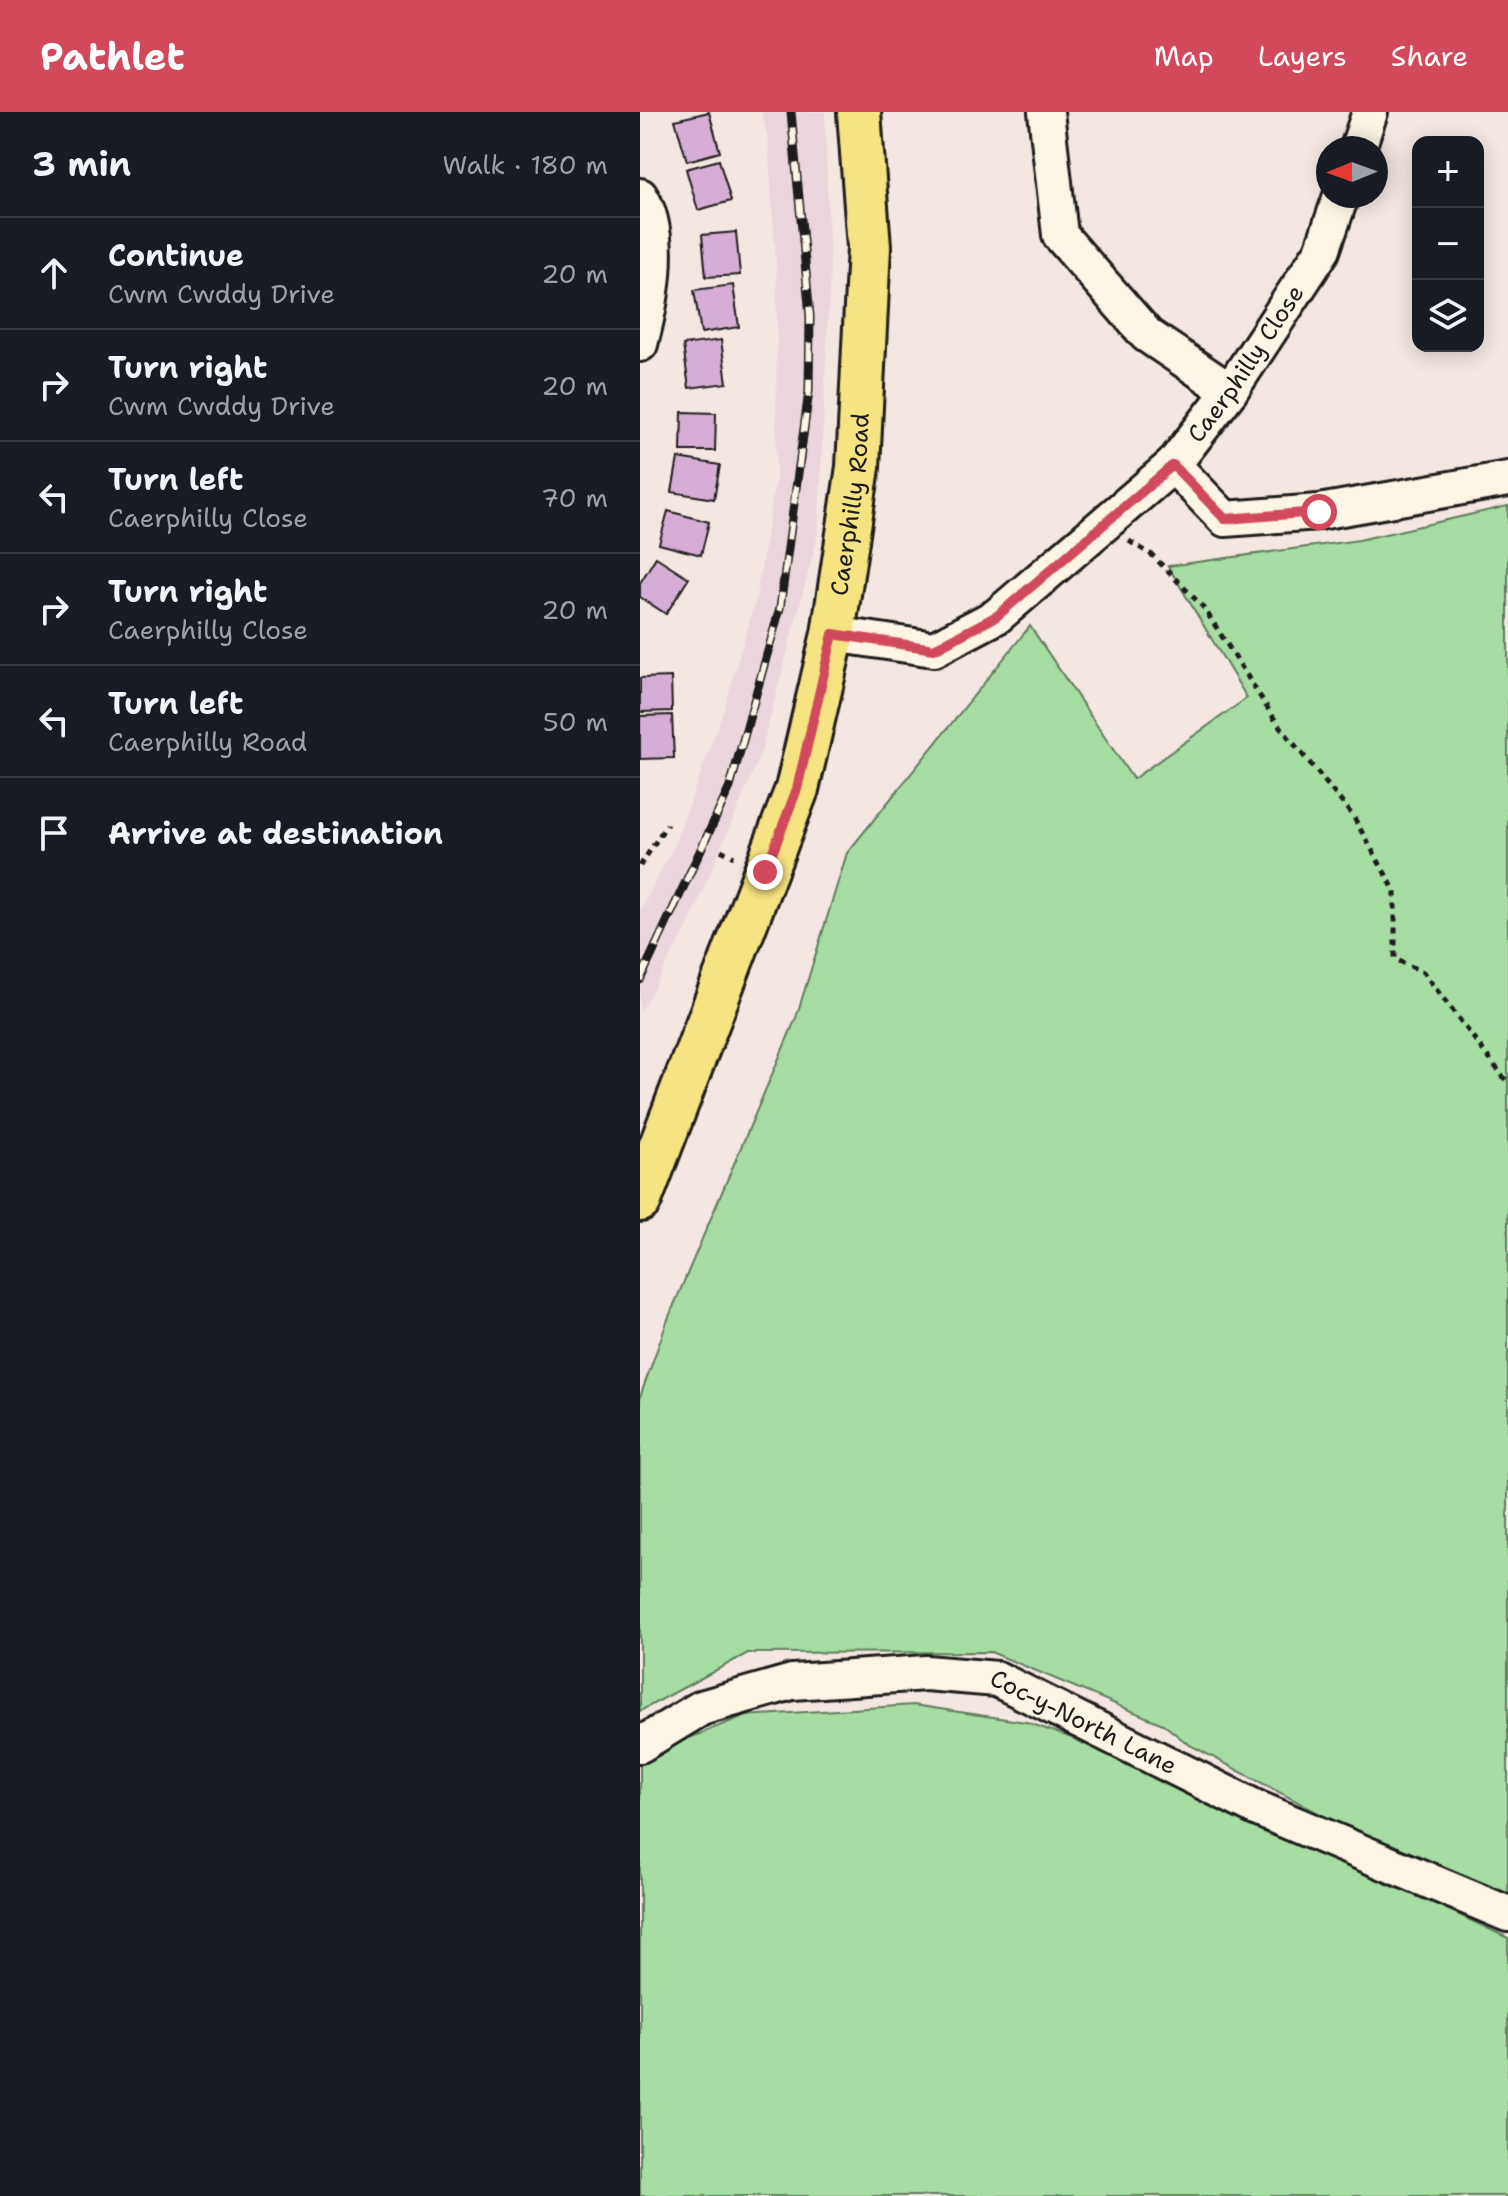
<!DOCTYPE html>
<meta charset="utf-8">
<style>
body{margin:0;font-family:"Shantell Sans",sans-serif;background:#20242c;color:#f1f3f6}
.controls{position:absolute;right:24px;top:24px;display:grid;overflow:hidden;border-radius:16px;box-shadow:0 4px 20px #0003}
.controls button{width:72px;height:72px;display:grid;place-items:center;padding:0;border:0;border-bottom:2px solid #363941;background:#171b24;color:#f1f3f6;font:40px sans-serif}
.compass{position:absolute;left:676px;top:24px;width:72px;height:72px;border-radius:50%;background:#171b24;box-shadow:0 4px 20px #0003;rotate:269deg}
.stop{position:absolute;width:24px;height:24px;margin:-18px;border:6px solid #d1495b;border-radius:50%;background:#fff}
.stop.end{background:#d1495b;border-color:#fff;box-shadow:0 2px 8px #0008}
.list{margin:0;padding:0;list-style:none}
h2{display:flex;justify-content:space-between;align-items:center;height:104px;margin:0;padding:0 32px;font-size:34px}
h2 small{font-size:26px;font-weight:400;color:#9ea1a6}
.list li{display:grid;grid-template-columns:52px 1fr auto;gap:24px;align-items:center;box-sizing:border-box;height:112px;padding:0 32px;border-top:2px solid #363941}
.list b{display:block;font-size:30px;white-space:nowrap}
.list p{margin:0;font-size:26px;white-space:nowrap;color:#9ea1a6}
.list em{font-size:26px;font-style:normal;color:#9ea1a6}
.icon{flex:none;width:44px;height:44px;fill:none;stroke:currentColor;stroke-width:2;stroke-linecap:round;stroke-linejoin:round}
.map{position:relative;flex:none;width:868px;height:2084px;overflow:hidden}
header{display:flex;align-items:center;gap:48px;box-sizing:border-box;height:112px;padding:0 40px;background:#d1495b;color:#fff}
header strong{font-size:38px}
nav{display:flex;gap:44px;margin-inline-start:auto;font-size:28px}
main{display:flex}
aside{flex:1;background:#171b24}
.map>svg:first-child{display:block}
</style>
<header>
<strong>Pathlet</strong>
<nav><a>Map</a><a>Layers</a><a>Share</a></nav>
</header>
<main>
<aside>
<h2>3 min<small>Walk · 180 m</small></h2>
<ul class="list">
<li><svg class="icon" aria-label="ahead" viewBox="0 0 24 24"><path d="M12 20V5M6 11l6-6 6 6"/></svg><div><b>Continue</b><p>Cwm Cwddy Drive</p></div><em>20 m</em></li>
<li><svg class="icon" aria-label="right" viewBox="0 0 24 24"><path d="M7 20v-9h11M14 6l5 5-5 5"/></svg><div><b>Turn right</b><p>Cwm Cwddy Drive</p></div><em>20 m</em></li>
<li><svg class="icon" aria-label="left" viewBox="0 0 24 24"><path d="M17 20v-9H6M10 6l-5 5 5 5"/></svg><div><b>Turn left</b><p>Caerphilly Close</p></div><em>70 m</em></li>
<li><svg class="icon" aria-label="right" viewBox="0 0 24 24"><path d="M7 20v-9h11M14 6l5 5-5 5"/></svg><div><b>Turn right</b><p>Caerphilly Close</p></div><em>20 m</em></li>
<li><svg class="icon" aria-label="left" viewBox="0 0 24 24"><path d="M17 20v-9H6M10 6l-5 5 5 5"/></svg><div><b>Turn left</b><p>Caerphilly Road</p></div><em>50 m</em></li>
<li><svg class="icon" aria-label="arrive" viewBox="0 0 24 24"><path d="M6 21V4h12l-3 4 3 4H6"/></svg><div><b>Arrive at destination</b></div></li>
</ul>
</aside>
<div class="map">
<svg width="868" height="2084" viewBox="0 0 868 2084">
<rect width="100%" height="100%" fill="#f4e7e2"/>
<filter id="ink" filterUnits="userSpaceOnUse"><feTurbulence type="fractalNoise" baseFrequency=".0125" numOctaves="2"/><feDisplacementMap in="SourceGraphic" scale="16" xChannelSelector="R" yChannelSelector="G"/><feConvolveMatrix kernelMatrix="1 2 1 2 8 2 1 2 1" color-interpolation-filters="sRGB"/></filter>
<g filter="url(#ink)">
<!-- built -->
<polygon fill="#ebd6de" points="122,0 185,0 190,162 178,423 120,644 47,816 0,901 0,799 33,736 84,597 116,486 136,364 137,170 128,28"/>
<!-- green -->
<g fill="#a5dda2" stroke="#607c5f" stroke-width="2">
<polygon points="868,394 868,1785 707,1716 548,1632 523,1612 351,1540 108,1541 0,1599 0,1285 28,1207 156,906 207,741 390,514 493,667 607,586 528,454 719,428"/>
<polygon points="273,1593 386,1610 487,1645 868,1826 868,2084 0,2084 0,1652 34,1632 104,1604"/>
</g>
<!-- building -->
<g fill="#d6aed5" stroke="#1c1c1c" stroke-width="2">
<polygon points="69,0 80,40 47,49 35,8"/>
<polygon points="79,48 91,89 58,98 46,57"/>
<polygon points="96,120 100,163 66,165 62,123"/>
<polygon points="93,173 99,215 61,221 54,178"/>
<polygon points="81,228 87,271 49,276 43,233"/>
<polygon points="42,300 76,301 75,339 41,339"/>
<polygon points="38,346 80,353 74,387 32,380"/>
<polygon points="28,399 69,410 61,443 19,432"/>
<polygon points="16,445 49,466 26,502 0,485 0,471"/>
<polygon points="31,565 32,599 0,600 0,566"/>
<polygon points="32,603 34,646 0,647 0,604"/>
</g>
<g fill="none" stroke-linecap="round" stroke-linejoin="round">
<defs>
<g id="minor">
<polyline points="406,0 420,123 507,223 590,279"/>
<polyline points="718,36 730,0"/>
<path d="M0,84C25,123 11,191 0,232"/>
<polyline points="533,353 585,407 679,400 868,367"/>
<path id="s1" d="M193,522L294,537L357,504L533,353L590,279L682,139L701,84"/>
<path id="s2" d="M0,1633L61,1596L152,1570L286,1561L357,1567L616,1696L868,1802"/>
</g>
<g id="major">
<path id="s3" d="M0,1088L157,677L193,522L218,355L229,135L219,0"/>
</g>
</defs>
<!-- minor casing -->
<use href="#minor" stroke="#1c1c1c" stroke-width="40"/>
<!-- major casing -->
<use href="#major" stroke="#1c1c1c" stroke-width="48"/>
<!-- path -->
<g stroke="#1c1c1c" stroke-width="5" stroke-dasharray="6 6" stroke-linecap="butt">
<polyline points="489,429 512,443 564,496 637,611 713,704 755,779 755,847 783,860 868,971"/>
<polyline points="81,738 94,745"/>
<polyline points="0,754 27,712"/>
</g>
<!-- minor -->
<use href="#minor" stroke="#fcf5e5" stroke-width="34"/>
<!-- major -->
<use href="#major" stroke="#f6e381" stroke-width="42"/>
<defs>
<polyline id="rail" points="0,868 90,675 140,496 169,279 170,204 151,0"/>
</defs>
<!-- rail casing -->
<use href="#rail" stroke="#1c1c1c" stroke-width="9"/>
<!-- rail -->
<use href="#rail" stroke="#fcf5e5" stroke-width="6" stroke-dasharray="18" stroke-linecap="butt"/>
</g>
</g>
<g fill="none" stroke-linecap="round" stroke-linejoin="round" filter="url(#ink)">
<!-- route -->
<polyline stroke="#d1495b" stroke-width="10" points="125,760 157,677 193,522 294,537 357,504 533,353 585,407 679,400"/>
</g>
<g text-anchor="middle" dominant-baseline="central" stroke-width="8" stroke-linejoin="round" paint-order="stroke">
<!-- street labels -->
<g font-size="24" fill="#1c1c1c" stroke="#fcf5e5">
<text stroke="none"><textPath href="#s1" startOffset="530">Caerphilly Close</textPath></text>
<text stroke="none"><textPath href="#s3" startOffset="730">Caerphilly Road</textPath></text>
<text stroke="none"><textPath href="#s2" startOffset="468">Coc-y-North Lane</textPath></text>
</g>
</g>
</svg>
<div class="controls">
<button>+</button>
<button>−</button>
<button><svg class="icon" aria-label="layers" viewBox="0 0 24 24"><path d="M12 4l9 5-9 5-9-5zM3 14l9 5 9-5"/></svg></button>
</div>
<svg class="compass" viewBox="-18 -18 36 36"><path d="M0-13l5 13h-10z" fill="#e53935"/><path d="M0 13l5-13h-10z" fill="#9ea1a6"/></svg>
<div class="stop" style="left:679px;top:400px"></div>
<div class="stop end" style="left:125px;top:760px"></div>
</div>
</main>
